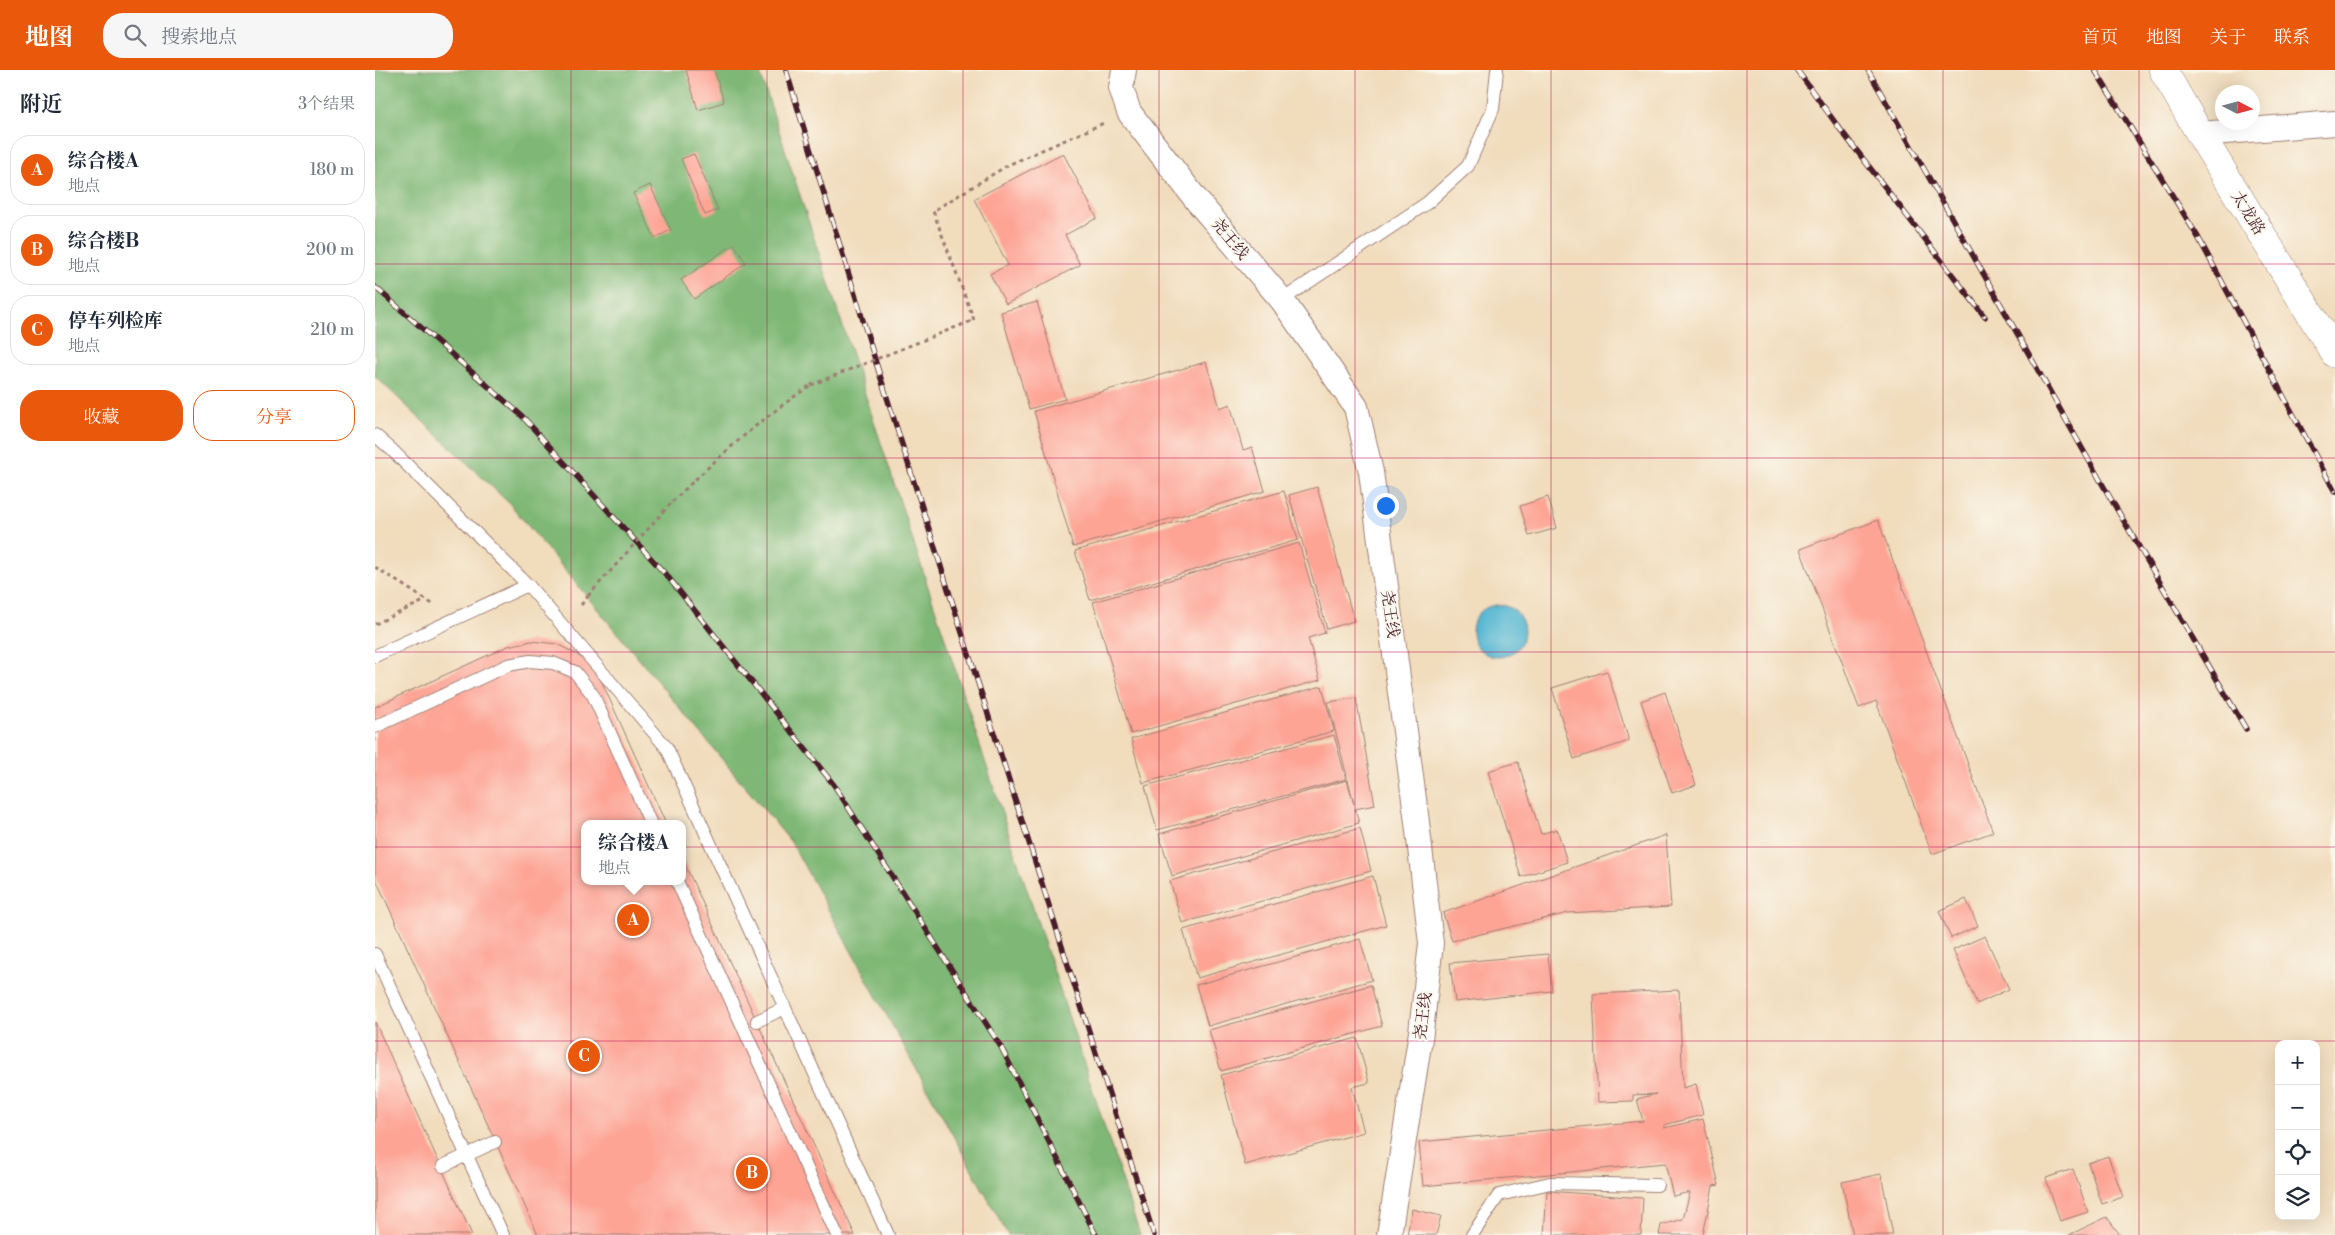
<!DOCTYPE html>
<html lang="zh">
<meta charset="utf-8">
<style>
body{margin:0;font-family:"Libre Bodoni","Noto Serif SC",serif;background:#f6f6f7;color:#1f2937}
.controls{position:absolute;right:15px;bottom:15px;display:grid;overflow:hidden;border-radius:10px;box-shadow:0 5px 20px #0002}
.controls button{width:45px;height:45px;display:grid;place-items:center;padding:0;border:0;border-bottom:1px solid #e0e1e3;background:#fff;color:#1f2937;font:25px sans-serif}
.compass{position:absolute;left:1840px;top:15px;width:45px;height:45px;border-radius:50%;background:#fff;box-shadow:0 5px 20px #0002;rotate:96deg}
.you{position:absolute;left:1010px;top:435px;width:18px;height:18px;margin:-12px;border:4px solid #fff;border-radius:50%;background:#1a73e8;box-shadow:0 0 0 8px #1a73e833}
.badge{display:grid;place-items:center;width:32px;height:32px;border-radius:50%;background:#ea580c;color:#fff;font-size:16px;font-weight:700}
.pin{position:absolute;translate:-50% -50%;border:2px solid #fff;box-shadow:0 1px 5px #0006}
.popup{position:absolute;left:206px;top:750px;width:105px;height:65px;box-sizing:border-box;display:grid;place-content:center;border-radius:10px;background:#fff;filter:drop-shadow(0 1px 4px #0005);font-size:16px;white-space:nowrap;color:#747a83}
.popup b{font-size:19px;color:#1f2937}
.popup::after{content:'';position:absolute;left:50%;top:100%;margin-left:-10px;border:10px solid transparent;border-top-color:#fff}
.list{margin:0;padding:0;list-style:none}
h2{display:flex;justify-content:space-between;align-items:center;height:65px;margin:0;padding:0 20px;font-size:21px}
h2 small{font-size:16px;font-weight:400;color:#747a83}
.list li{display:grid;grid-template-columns:32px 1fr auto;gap:15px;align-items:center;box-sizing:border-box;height:70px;margin:0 10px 10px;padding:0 10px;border:1px solid #e0e1e3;border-radius:20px}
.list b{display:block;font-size:19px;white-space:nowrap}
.list p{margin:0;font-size:16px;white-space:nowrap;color:#747a83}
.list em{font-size:16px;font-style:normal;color:#747a83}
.actions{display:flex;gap:10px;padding:15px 20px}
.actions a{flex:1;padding:11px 0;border:1px solid #ea580c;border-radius:20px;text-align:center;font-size:18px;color:#ea580c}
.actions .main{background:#ea580c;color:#fff}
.icon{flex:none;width:28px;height:28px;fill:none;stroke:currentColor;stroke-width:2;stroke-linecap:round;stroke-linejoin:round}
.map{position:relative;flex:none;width:1960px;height:1165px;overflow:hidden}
header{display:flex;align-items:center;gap:30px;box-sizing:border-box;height:70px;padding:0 25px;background:#ea580c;color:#fff}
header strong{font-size:24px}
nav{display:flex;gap:28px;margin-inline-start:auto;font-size:18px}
.search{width:350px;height:45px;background:#f6f6f7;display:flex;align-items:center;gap:12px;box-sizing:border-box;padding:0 18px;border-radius:20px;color:#747a83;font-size:19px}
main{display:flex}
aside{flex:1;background:#fff}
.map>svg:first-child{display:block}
</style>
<header>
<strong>地图</strong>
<div class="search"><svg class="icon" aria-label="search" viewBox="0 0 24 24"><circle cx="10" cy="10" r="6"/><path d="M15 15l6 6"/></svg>搜索地点</div>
<nav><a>首页</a><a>地图</a><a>关于</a><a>联系</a></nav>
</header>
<main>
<aside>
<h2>附近<small>3个结果</small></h2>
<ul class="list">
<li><span class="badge">A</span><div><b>综合楼A</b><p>地点</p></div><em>180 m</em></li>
<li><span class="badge">B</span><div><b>综合楼B</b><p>地点</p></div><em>200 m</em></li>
<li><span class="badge">C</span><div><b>停车列检库</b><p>地点</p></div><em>210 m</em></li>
</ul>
<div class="actions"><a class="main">收藏</a><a>分享</a></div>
</aside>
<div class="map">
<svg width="1960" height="1165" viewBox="0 0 1960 1165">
<rect width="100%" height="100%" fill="#fbf7ec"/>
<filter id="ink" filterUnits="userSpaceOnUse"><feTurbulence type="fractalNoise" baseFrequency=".02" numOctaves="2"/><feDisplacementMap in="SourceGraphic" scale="10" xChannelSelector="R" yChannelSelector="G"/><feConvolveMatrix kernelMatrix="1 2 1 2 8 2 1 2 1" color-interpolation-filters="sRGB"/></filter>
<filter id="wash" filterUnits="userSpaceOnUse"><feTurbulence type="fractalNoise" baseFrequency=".0096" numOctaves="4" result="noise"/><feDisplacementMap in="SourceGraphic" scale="20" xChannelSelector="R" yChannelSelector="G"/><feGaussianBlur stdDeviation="1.12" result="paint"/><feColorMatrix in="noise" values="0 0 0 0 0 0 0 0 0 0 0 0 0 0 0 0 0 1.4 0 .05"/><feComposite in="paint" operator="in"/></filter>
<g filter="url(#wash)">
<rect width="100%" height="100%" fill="#f1dcbc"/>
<!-- forest -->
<polygon fill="#7fb876" stroke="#646c50" points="0,0 384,0 765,1165 633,1165 416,772 135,434 0,306"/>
<!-- water -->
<circle fill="#53b6d2" stroke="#4e6a7e" cx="1123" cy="561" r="26"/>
<g id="blocks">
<!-- building -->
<g fill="#fda495">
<polygon points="311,0 339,0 349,32 323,40"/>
<polygon points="688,83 722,148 690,165 705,195 631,234 615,204 633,195 599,129"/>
<polygon points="319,84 343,140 330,145 306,89"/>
<polygon points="275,115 296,160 280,168 258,123"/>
<polygon points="359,174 371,193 319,229 306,210"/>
<polygon points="662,232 690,329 654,339 626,242"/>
<polygon points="831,292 845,338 855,334 868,380 877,377 890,421 698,477 659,341"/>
<polygon points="942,417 979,551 952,559 914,425"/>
<polygon points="909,421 923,470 715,530 700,481"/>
<polygon points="1173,427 1182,458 1154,466 1145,436"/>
<polygon points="1503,450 1618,762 1557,784 1501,631 1484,638 1425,479"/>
<polygon points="924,473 950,563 933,568 945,610 756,664 718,532"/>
<polygon points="156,571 182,574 201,584 215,594 225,608 291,754 209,754 209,811 307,811 307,788 480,1165 163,1165 0,807 0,637 133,576"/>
<polygon points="1232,601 1254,671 1199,689 1177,618"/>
<polygon points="947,616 959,661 768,713 756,669"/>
<polygon points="1290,622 1321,715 1297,723 1266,631"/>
<polygon points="981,628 1000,735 980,739 984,753 797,806 784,764 972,710 979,734 953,632"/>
<polygon points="959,665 971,709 782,760 770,716"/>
<polygon points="1143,692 1166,764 1182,759 1192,792 1146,807 1113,701"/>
<polygon points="985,758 996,801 807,853 795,811"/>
<polygon points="1291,765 1296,837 1193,843 1077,871 1068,843"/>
<polygon points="998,806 1011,855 822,908 808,860"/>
<polygon points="1591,829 1603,856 1576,868 1564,841"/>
<polygon points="1610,866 1634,919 1602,934 1578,880"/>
<polygon points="985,869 997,910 833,956 821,915"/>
<polygon points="1173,884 1177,921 1080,932 1075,893"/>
<polygon points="996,915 1007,956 846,1001 834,960"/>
<polygon points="1304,920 1308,1018 1321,1014 1328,1045 1289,1055 1289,1058 1328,1049 1344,1115 1338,1116 1328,1165 1284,1165 1286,1155 1308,1149 1315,1122 1298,1126 1290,1093 1048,1116 1044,1072 1268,1051 1262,1029 1281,1024 1258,1025 1258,1031 1223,1032 1218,924"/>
<polygon points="0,952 97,1165 0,1165"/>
<polygon points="982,968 994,1013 977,1017 989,1062 870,1095 846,1005"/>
<polygon points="1733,1086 1748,1127 1727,1134 1713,1093"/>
<polygon points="1698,1099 1713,1142 1685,1151 1671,1108"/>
<polygon points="1506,1104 1518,1165 1478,1165 1467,1112"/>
<polygon points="1172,1121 1268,1128 1266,1165 1169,1165"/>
<polygon points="1037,1139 1066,1146 1061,1165 1032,1165"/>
<polygon points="1732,1147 1745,1165 1694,1165"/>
</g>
</g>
</g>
<g filter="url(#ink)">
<use href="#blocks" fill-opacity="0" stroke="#9e7e74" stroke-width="1"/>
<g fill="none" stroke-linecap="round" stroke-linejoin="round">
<defs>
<g id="service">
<polyline points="907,230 1052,133 1093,96 1118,39 1122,0"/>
<polyline points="0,365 17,380 153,515 292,678 513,1165"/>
<polyline points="0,586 153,515"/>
<polyline points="0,657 133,595 155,591 178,593 200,602 218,625 276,754"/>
<polyline points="0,884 128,1165"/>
<polyline points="382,951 410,938"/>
<polyline points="68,1096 120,1072"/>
<polyline points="1097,1165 1124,1125 1175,1113 1282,1115"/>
</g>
<g id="minor">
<polyline points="749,0 746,18 754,42 823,132 907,230 981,337 996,402 1042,752 1056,873 1046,962 1014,1165"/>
<polyline points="1825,64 1960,53"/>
</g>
<polyline id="tertiary" points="1788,0 1825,64 1960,284"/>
</defs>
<!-- service casing -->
<use href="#service" stroke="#9e7e74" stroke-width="14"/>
<!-- minor casing -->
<use href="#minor" stroke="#9e7e74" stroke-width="26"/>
<!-- tertiary casing -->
<use href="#tertiary" stroke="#9e7e74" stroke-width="29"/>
<!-- path -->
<g stroke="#9e7e74" stroke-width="3" stroke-dasharray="4 4" stroke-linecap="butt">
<polyline points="599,250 558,141 633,95 729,53"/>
<path d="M297,432C342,388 384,350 436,315"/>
<polyline points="0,497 59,535"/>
<polyline points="206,535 213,526"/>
<polyline points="0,554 51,530"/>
</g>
<!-- service -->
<use href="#service" stroke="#fff" stroke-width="12"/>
<!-- minor -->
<use href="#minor" stroke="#fff" stroke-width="24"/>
<!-- tertiary -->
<use href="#tertiary" stroke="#fff" stroke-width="28"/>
<defs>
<g id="rail">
<polyline points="411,0 502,296 779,1165"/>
<polyline points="1422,0 1462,55 1610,247"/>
<polyline points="1493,0 1733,424 1871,659"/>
<polyline points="1720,0 1823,167 1960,422"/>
<polyline points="0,217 147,346 293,507 459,715 626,977 721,1165"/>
</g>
</defs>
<!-- rail casing -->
<use href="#rail" stroke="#4a1f2b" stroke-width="5.5"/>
<!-- rail -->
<use href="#rail" stroke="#fbf7ec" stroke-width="4" stroke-dasharray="11" stroke-linecap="butt"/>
<defs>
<polyline id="service-bridge" points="302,811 462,1165"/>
</defs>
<!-- service-bridge casing -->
<use href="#service-bridge" stroke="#9e7e74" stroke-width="14" stroke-linecap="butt"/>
<!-- path-bridge -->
<g stroke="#9e7e74" stroke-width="3" stroke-dasharray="4 4" stroke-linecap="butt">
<polyline points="436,315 599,250"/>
<polyline points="213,526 297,432"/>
</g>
<!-- service-bridge -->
<use href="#service-bridge" stroke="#fff" stroke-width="12"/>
</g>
</g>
<!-- grid -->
<path fill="none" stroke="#c2185b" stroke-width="1" stroke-opacity="0.55" d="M196,0V1165M392,0V1165M588,0V1165M784,0V1165M980,0V1165M1176,0V1165M1372,0V1165M1568,0V1165M1764,0V1165M0,194H1960M0,388H1960M0,582H1960M0,777H1960M0,971H1960"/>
<g text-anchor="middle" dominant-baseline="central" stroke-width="4" stroke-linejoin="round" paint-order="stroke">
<!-- street labels -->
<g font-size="16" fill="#4a1f2b" stroke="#fbf7ec">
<text transform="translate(1873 143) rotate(58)">太龙路</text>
<text transform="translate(855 169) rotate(50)">尧王线</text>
<text transform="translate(1015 544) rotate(82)">尧王线</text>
<text transform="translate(1048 946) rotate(-83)">尧王线</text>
</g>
</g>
</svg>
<div class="controls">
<button>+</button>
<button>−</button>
<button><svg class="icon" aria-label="locate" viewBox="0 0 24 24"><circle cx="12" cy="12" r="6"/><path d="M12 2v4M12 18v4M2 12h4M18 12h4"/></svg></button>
<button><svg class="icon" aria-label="layers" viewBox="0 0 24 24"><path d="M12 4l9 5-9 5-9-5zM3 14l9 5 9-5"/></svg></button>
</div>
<svg class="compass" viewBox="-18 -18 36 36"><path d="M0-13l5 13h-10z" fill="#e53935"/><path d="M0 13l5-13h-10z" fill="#747a83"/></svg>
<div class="you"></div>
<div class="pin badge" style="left:258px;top:850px">A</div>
<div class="popup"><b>综合楼A</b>地点</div>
<div class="pin badge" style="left:377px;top:1103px">B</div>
<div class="pin badge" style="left:209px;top:986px">C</div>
</div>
</main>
